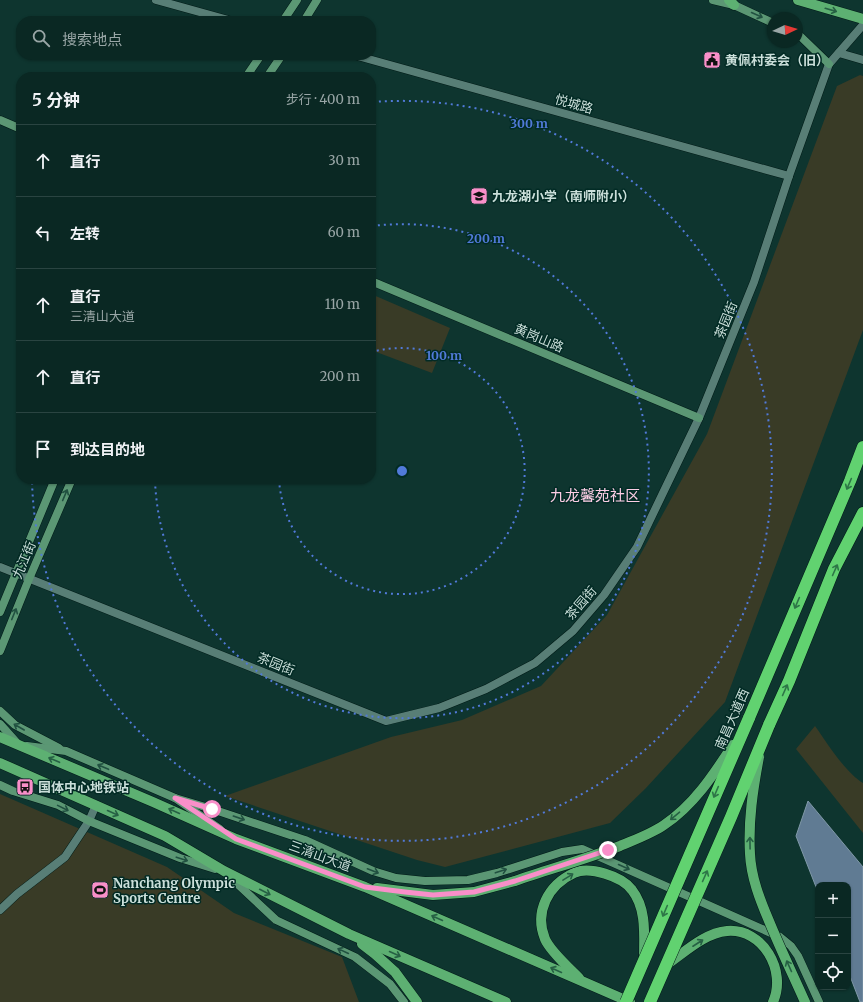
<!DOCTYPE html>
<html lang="zh">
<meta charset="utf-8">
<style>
body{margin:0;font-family:Merriweather,"Noto Sans SC",serif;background:#13302b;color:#f1f3f6}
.controls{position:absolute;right:12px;bottom:12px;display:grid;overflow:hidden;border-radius:8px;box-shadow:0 1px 3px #0004}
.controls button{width:36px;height:36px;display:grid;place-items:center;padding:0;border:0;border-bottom:1px solid #2a4441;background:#0a2823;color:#f1f3f6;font:20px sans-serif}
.compass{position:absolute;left:767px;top:12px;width:36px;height:36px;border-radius:50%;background:#0a2823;box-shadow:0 1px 3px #0004;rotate:86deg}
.stop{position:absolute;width:12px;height:12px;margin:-9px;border:3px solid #f98fc9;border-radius:50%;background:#fff}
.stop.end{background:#f98fc9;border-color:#fff;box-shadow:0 1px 4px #0008}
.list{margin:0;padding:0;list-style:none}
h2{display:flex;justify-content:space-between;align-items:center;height:52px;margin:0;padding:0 16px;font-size:17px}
h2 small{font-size:13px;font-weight:400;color:#99a6a6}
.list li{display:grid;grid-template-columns:26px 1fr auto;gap:12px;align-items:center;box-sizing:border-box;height:72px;padding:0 16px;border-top:1px solid #2a4441}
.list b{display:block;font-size:15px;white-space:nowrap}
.list p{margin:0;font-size:13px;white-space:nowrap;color:#99a6a6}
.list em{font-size:13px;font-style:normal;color:#99a6a6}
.icon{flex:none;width:22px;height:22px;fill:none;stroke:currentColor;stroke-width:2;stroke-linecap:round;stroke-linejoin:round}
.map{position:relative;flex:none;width:863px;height:1002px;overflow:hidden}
.search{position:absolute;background:#0a2823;box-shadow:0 1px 3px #0004;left:16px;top:16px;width:360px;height:44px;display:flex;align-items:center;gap:10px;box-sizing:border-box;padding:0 14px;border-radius:16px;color:#99a6a6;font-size:15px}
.panel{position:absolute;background:#0a2823;box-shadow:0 1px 3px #0004;left:16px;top:72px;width:360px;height:412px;border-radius:16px}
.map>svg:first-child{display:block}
</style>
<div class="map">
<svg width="863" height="1002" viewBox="0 0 863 1002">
<rect width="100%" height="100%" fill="#0e352f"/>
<!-- green -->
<g fill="#393b26">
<polygon points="860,75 863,76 863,330 725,702 646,788 610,823 445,867 417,860 225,796 391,737 462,720 541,686 607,615 707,434 837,86"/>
<polygon points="371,294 450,328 432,373 371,350"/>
<path d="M815,726C827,743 845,772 863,783V833L796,749Z"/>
<polygon points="0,794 167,867 234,913 342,957 359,1002 0,1002"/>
</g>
<!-- water -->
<polygon fill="#607b93" stroke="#8099a8" points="808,801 863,867 863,1002 860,1002 848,971 848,885 818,885 818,892 796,836"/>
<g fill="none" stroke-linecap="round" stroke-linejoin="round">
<defs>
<g id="street">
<polyline points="156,0 232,21"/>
<polyline points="839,53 863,60"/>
<polyline points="354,55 789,176"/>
<polyline points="0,567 386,721 439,708 486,689 535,663 573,631 604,595 637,547 699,418 754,282 789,176 829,64 863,25"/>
<polyline points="0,910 17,894 65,857 89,821 96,805"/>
</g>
<g id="secondary">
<polyline points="713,0 734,5 773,23"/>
<polyline points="283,21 297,0"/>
<polyline points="304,21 317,0"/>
<polyline points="797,33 829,64"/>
<polyline points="246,77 261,55"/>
<polyline points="267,77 282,55"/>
<polyline points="0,120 21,129"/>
<polyline points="371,281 699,418"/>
<polyline points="0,612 55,479"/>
<polyline points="0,651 29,579 72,479"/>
<polyline points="0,711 15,725 59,748"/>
<polyline points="0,724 17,743"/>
<polyline points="27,746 66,751 175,798 220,829"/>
<polyline points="0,785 13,791 58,805 89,821 180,858 215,869"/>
<polyline points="175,798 212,809 305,840 373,871 396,878 425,881 468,880 497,873 562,852 582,849 780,937 791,946 798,956 819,1002"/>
<polyline points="229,876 276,920 355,957 390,984 404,1002"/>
</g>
<g id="primary">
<polyline points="729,0 734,5"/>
<polyline points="798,0 863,19"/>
<polyline points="0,737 153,802 236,839 365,887 630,1002"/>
<polyline points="0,763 165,836 224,871 349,934 506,1002"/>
<polyline points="377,888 433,895 474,892 515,881"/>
<polyline points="362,944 375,954 395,972 417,1002"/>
<path d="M666,965C684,953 704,933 727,931C763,928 787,971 773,1002"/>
<path d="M579,978C569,968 550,951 545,939C534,912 548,885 574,873C589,866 622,876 632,890C647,909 644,936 644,958"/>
</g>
<g id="highway">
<polyline points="749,718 850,481 863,447"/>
<polyline points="769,725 789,681 834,569 863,513"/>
</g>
</defs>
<!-- street casing -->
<use href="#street" stroke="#001b17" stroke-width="9"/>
<!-- secondary casing -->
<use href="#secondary" stroke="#001b17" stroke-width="9"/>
<!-- primary casing -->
<use href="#primary" stroke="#001b17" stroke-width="11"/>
<!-- highway casing -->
<use href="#highway" stroke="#001b17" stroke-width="13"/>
<!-- street -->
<use href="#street" stroke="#587e76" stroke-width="8"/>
<!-- secondary -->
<use href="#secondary" stroke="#5b9774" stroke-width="8"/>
<!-- primary -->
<use href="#primary" stroke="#5db072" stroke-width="10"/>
<!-- highway -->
<use href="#highway" stroke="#61d270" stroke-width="12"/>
<defs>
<g id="primary-bridge">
<path d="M759,757C753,789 748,821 750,854C751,877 760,900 769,921C780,948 793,975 805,1002"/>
<path d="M515,881C550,869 586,859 620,846C634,840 651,834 664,825C694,805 714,774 733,745"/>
</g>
<g id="highway-bridge">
<polyline points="626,1002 749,718"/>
<polyline points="650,1002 731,817 769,725"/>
</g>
</defs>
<!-- primary-bridge casing -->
<use href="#primary-bridge" stroke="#001b17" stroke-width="11" stroke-linecap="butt"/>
<!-- highway-bridge casing -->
<use href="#highway-bridge" stroke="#001b17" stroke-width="13" stroke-linecap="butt"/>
<!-- primary-bridge -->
<use href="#primary-bridge" stroke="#5db072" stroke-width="10"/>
<!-- highway-bridge -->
<use href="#highway-bridge" stroke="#61d270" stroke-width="12"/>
</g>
<!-- one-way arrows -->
<defs><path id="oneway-shaft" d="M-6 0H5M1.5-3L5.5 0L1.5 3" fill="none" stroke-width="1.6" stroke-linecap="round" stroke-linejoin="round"/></defs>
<g stroke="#266044">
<use href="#oneway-shaft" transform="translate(831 10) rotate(16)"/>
<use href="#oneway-shaft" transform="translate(54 760) rotate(-157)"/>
<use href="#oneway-shaft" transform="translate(174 811) rotate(-156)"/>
<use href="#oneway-shaft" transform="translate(113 813) rotate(24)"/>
<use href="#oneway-shaft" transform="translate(675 816) rotate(140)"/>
<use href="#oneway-shaft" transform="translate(750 843) rotate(-91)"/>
<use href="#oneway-shaft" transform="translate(568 877) rotate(-32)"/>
<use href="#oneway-shaft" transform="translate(265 892) rotate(27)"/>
<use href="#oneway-shaft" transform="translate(437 918) rotate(-156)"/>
<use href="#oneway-shaft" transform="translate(698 943) rotate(-33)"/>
<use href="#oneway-shaft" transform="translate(395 954) rotate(24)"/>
<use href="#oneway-shaft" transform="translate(789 966) rotate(-114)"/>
<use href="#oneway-shaft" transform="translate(556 970) rotate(-156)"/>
</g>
<g stroke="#215141">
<use href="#oneway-shaft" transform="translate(757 15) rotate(24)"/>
<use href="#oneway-shaft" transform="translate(65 495) rotate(-67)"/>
<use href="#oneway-shaft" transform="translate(14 614) rotate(-68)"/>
<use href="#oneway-shaft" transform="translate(19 727) rotate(-150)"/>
<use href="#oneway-shaft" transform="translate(103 767) rotate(-157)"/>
<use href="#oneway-shaft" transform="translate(63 808) rotate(26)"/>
<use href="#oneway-shaft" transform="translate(239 818) rotate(19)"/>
<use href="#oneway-shaft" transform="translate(182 859) rotate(18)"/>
<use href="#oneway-shaft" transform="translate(624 867) rotate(24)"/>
<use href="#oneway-shaft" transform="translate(373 871) rotate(21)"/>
<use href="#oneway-shaft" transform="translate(501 871) rotate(-18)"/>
<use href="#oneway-shaft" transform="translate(343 951) rotate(-155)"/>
</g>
<g stroke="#2d7647">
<use href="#oneway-shaft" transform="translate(849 484) rotate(113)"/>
<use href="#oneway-shaft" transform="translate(835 570) rotate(-66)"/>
<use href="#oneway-shaft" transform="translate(797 603) rotate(113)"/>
<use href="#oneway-shaft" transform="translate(785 690) rotate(-66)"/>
<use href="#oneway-shaft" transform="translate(716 792) rotate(113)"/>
<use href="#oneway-shaft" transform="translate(705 876) rotate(-66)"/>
<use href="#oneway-shaft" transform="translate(665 911) rotate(113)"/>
</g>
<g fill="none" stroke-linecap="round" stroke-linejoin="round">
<!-- route -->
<polyline stroke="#f98fc9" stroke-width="5" points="212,809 175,798 236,839 365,887 405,892 433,895 474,892 515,881 608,850"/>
</g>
<!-- distance rings -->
<g fill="none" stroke="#517ad9" stroke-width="2" stroke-dasharray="2 4">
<path d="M371 352A123 123 0 1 1 279 480"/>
<path d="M372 226A247 247 0 1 1 155 480"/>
<path d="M373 102A370 370 0 1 1 32 481"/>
</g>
<!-- icons -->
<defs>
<symbol id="civic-square" viewBox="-11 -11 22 22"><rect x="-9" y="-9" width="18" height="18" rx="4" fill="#f98fc9" stroke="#022b25"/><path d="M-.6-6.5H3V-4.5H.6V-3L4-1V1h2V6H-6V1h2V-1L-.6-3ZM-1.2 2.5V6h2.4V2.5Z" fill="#111"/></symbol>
<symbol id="school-square" viewBox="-11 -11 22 22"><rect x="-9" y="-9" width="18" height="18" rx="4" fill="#f98fc9" stroke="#022b25"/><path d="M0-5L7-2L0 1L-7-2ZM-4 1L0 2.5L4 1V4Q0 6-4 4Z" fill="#111"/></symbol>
<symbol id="bus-square" viewBox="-11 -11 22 22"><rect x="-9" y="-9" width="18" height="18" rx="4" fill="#f98fc9" stroke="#022b25"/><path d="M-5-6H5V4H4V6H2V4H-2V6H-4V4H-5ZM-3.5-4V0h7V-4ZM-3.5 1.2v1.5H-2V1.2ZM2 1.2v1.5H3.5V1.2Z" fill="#111"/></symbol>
<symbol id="stadium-square" viewBox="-11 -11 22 22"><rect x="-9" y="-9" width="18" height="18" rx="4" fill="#f98fc9" stroke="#022b25"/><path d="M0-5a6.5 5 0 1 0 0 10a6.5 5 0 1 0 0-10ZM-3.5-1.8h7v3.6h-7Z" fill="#111"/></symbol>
</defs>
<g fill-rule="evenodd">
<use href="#civic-square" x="702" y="50" width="20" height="20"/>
<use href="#school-square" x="469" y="186" width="20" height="20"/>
<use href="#bus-square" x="15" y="777" width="20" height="20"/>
<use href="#stadium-square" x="90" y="880" width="20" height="20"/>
</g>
<g text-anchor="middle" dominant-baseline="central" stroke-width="3" stroke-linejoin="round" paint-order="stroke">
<!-- poi labels -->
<g font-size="13" font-weight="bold" fill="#cbdfda" stroke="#022b25" text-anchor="start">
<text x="725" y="60">黄佩村委会（旧）</text>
<text x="492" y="196">九龙湖小学（南师附小）</text>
<text x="38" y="787">国体中心地铁站</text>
<text x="113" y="883">Nanchang Olympic<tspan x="113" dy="15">Sports Centre</tspan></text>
</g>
<!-- street labels -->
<g font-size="13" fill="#cbdfda" stroke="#022b25">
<text transform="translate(574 104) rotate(16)">悦城路</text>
<text transform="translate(726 320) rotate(-68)">茶园街</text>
<text transform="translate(539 338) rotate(23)">黄岗山路</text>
<text transform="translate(24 560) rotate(-67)">九江街</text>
<text transform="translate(581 603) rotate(-49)">茶园街</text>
<text transform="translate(276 664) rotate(22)">茶园街</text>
<text transform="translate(732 719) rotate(-66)">南昌大道西</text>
<text transform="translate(320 856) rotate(20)">三清山大道</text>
</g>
<!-- quarter labels -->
<g font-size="15" fill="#fbcde4" stroke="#022b25">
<text x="595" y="495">九龙馨苑社区</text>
</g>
</g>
<circle cx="402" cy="471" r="6" fill="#517ad9" stroke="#022b25" stroke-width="2"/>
<g font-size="12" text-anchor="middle" font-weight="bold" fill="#517ad9" stroke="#022b25" stroke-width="3" stroke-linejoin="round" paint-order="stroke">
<text x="529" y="128">300 m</text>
<text x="486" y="243">200 m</text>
<text x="444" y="360">100 m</text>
</g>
</svg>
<div class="controls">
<button>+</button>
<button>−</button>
<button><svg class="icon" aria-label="locate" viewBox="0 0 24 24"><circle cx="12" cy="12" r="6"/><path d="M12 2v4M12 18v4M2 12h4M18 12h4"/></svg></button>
</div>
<svg class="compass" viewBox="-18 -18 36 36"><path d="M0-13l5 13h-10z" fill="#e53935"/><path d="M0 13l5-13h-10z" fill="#99a6a6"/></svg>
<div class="stop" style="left:212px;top:809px"></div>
<div class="stop end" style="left:608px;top:850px"></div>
<div class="search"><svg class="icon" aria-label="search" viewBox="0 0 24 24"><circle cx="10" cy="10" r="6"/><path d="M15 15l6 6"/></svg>搜索地点</div>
<section class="panel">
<h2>5 分钟<small>步行 · 400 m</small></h2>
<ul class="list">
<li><svg class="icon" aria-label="ahead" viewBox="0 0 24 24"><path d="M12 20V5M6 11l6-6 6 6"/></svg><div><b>直行</b></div><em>30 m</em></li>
<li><svg class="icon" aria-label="left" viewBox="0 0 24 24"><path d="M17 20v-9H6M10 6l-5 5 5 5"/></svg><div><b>左转</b></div><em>60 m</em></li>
<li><svg class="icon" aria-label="ahead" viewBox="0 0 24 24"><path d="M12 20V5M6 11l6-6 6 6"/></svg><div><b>直行</b><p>三清山大道</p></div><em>110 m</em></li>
<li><svg class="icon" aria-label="ahead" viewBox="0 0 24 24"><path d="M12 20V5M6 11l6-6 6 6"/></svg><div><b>直行</b></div><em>200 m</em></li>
<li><svg class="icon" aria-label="arrive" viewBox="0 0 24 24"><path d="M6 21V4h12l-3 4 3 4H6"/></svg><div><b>到达目的地</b></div></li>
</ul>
</section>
</div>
